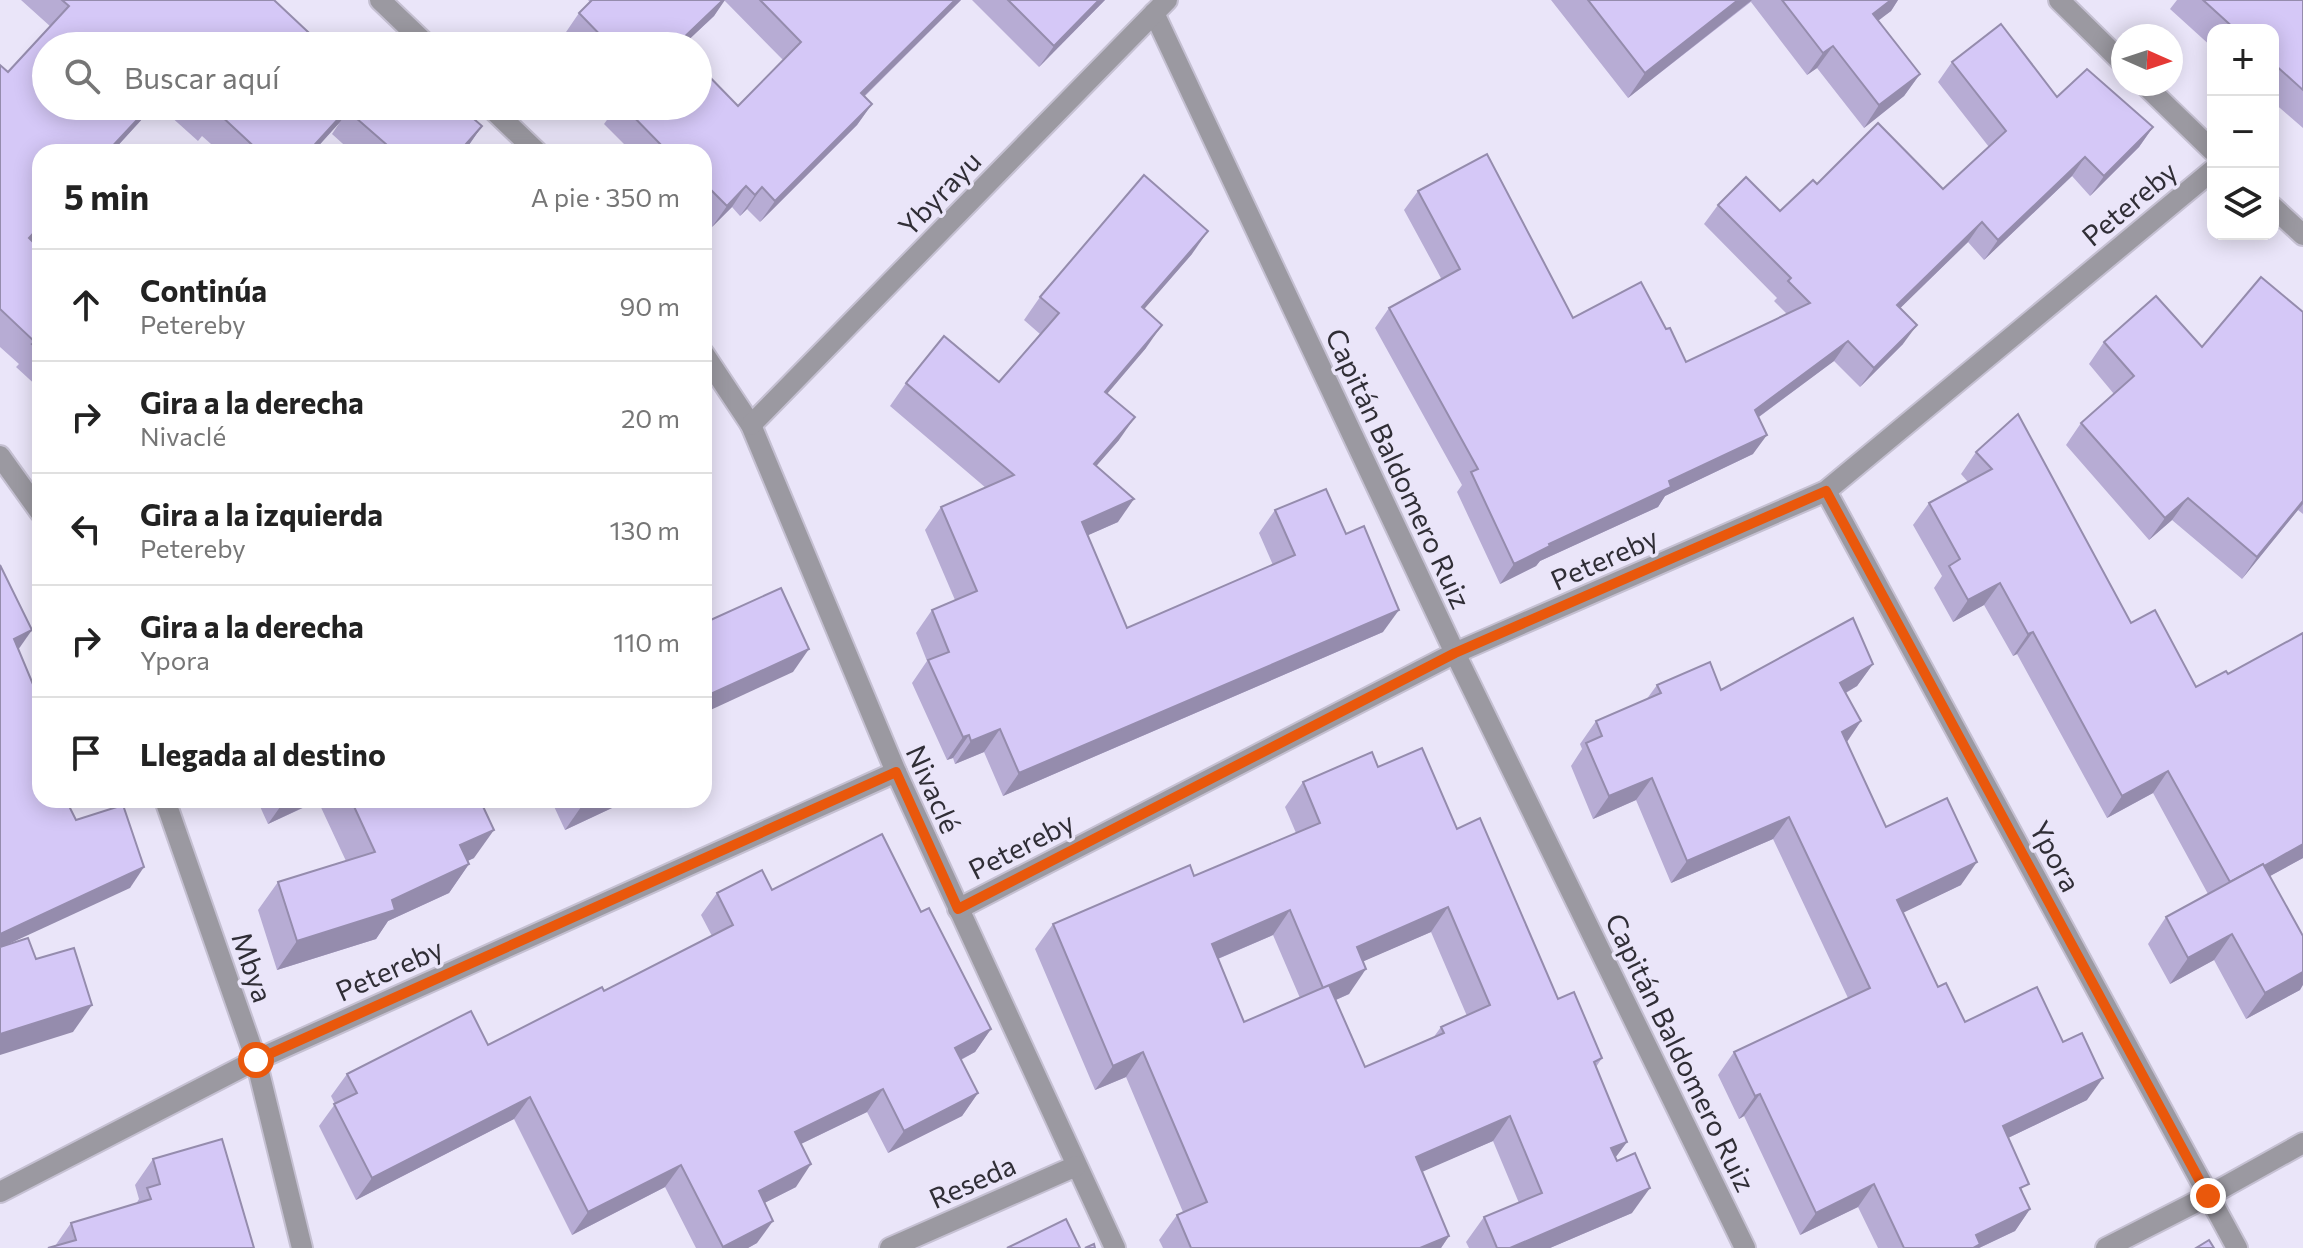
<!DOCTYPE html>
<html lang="es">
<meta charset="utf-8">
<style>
body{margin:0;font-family:Commissioner,sans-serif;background:#f6f6f6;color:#222}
.controls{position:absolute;right:24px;top:24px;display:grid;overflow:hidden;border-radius:16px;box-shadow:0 4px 20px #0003}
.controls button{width:72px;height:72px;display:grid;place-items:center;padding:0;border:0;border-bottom:2px solid #e0e0e0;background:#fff;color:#222;font:40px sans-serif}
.compass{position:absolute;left:2111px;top:24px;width:72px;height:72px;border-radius:50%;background:#fff;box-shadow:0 4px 20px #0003;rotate:93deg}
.stop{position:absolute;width:24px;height:24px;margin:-18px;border:6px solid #ea580c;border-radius:50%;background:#fff}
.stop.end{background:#ea580c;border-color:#fff;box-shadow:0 2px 8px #0008}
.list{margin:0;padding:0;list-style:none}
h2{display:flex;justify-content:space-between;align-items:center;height:104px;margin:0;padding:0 32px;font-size:34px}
h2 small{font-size:26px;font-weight:400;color:#767676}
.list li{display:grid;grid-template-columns:52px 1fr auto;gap:24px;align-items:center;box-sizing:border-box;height:112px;padding:0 32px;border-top:2px solid #e0e0e0}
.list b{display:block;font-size:30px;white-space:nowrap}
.list p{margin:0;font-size:26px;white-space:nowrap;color:#767676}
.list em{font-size:26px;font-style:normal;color:#767676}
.icon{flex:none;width:44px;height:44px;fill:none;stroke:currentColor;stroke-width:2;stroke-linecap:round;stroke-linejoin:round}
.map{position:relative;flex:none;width:2303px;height:1248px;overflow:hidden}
.search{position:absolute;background:#fff;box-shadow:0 4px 20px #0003;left:32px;top:32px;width:680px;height:88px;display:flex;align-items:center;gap:20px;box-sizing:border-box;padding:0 28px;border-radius:44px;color:#767676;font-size:30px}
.panel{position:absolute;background:#fff;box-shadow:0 4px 20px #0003;left:32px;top:144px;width:680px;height:664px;border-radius:24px}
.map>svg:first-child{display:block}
</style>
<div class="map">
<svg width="2303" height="1248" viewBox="0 0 2303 1248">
<rect width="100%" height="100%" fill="#eae5f9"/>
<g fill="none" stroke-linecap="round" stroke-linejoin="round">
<defs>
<g id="minor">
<polyline points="380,0 428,46"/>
<polyline points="2059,0 2123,63"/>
<polyline points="1154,13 1455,653 1745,1248"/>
<polyline points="2144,84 2213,151"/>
<polyline points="489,106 537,152"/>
<polyline points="2273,207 2303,235"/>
<polyline points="704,354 751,425 896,772 1115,1248"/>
<polyline points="751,425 1167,0"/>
<polyline points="0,456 40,512"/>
<polyline points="1826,491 2237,1248"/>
<polyline points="165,800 256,1060 302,1248"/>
<polyline points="958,909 1455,653 1826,491 2213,170"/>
<polyline points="0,1192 256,1060 896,772"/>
<polyline points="890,1248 1076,1166"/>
<polyline points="2106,1248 2208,1196 2303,1143"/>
</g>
</defs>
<!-- minor casing -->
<use href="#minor" stroke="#c5c0d2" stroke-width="24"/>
<!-- minor -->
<use href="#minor" stroke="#9b99a1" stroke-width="20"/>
</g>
<!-- wall -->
<g fill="#b7acd4" fill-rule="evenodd">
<polygon points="21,0 274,0 46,46 154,106 112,152 40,152 40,231 31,241 40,249 40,389 16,367 19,364 0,347 0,65 8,72 51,27"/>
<polygon points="588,0 961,0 865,96 872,104 857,125 760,222 747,209 740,216 732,207 712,227 704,219 704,152 632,152 604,124 617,106 738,106 783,60 724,0 714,16 682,46 575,46 564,35 579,13 590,2"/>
<polygon points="972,0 1105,0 1039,67"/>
<polygon points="1551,0 1898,0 1891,11 1878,20 1920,74 1904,96 1864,128 1817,68 1807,75 1751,2 1752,1 1628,98"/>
<polygon points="2177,0 2303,0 2303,128 2273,102 2273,30 2213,30 2213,48 2170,9"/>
<polygon points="1952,62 2153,127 2139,147 2090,196 2072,176 1984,260 1968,242 1900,308 1903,344 1860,387 1834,361 1759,417 1753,454 1665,496 1658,507 1540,561 1536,566 1500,584 1457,492 1462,485 1375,328 1389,308 1442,280 1404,210 1418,191 1573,318 1666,329 1686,362 1787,314 1774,301 1777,298 1704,224 1718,205 1780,211 1817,184 1943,189 1989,147 1938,82"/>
<polygon points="159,106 459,106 482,126 464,152 352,152 332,134 340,122 313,152 220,152 202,136 198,141"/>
<polygon points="1192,254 1144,309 1146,348 1107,394 1119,440 1096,466 1118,522 1088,535 1127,628 1273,565 1259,533 1275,510 1383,632 1003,796 984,752 955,764 953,758 947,760 912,683 927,661 916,633 932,610 955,600 925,530 941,507 986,488 890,406 906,383 999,382 1040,334 1024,320 1040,297"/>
<polygon points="2303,312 2303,514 2298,510 2242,579 2172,520 2149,540 2066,445 2081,423 2114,394 2089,364 2104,342 2202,347"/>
<polygon points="1976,452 2131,623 2196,687 2303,858 2270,876 2300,990 2246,1019 2214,960 2170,984 2148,944 2166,917 2208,894 2153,793 2107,818 2017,654 2013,656 1984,605 1953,622 1934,588 1942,576 1913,525 1929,503 1968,482 1961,474"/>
<polygon points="1873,664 1857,686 1846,693 1861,721 1847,742 1886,827 1961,885 1903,912 1938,987 1965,1022 2087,1100 2008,1138 2023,1193 2030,1209 2015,1231 1979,1248 1878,1248 1858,1207 1800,1235 1744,1116 1739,1119 1718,1075 1734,1052 1848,998 1773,839 1671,883 1636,800 1593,819 1571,766 1582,749 1580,744 1596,721 1646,700 1657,685 1721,690"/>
<path d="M1378,767L1457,829L1558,999L1602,1058L1596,1067L1627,1142L1615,1158L1632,1213L1550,1248H1469L1466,1242L1484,1217L1519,1203L1493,1141L1422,1171L1449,1236L1441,1248H1163L1159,1240L1177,1215L1183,1212L1126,1077L1095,1090L1035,949L1053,924L1194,876L1296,833L1285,807L1303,782ZM1431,932L1467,1016L1441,1027L1433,1038L1365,1067L1336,1000L1349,994L1363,961ZM1273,935L1300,998L1244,1022L1218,959Z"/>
<polygon points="257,800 480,800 474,858 467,861 469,864 449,893 388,921 376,939 277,970 258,910 278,882 346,861 318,801 268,824"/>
<polygon points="551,800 629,800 565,830"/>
<polygon points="772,890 921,912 991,1029 975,1052 961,1060 978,1093 962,1116 888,1153 867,1112 801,1144 796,1187 764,1203 757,1243 748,1248 696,1248 665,1187 572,1235 514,1119 356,1200 319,1126 335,1104 331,1096 347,1074 488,1045 604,991 712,936 701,915 717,893"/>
<polygon points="153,1159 254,1248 55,1246 71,1223 136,1204 139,1199 135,1185"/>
</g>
<!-- shaded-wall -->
<g fill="#958cad">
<polygon points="723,0 725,0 714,16 682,46 676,46"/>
<polygon points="955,0 961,0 846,114 861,93"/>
<polygon points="1099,0 1105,0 1039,67 1054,46"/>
<polygon points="1738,0 1752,0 1628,98 1645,73"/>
<polygon points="1891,0 1898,0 1891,11 1857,37 1873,14"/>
<polygon points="1833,46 1817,68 1807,75 1823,53"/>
<polygon points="1920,74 1904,96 1864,128 1879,105"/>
<polygon points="872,104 857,125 760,222 775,201"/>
<polygon points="150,106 154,106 112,152 107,152"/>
<polygon points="350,106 354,106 348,111 340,122 313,152 308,152"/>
<polygon points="482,126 464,152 459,152"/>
<polygon points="2153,127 2139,147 2090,196 2104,176"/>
<polygon points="2085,157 2072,176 1984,260 1998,240"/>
<polygon points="746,186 732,207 712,227 727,206"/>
<polygon points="762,187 747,209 740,216 755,195"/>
<polygon points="1982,222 1968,242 1883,325 1897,305"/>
<polygon points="40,226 40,231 13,261 29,238"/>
<polygon points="1208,231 1192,254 1126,330 1142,307"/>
<polygon points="1162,325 1146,348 1089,415 1105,392"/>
<polygon points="1917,325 1903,344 1860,387 1874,368"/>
<polygon points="1848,341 1834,361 1741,430 1755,410"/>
<polygon points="1135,417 1119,440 1078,487 1094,464"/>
<polygon points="1767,435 1753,454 1665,496 1658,507 1540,561 1536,566 1500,584 1514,564 1549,544 1669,481"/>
<polygon points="2188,498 2172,520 2149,540 2165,518"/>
<polygon points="1134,499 1118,522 1066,545 1082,522"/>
<polygon points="2303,501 2303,504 2298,510 2242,579 2257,557"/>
<polygon points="2000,583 1984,605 1953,622 1968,600"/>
<polygon points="1399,610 1383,632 1003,796 1019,773"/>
<polygon points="32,630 18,650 14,639"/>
<polygon points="2033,632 2017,654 2013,656 2028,634"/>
<polygon points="809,649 793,672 704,713 704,697"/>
<polygon points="1873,664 1857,686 1824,705 1840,683"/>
<polygon points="1861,721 1846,743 1842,732"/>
<polygon points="40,728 40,738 35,744 34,730"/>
<polygon points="1000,729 984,752 955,764 971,741"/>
<polygon points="969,735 953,758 947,760 963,737"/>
<polygon points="2168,771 2153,793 2107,818 2122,796"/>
<polygon points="1652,778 1636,800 1593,819 1609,796"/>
<polygon points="285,800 319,800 268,824"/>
<polygon points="596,800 629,800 565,830 581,807"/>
<polygon points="1789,817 1773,839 1671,883 1687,861"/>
<polygon points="494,830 474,858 440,874 460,845"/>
<polygon points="2303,844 2303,858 2215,906 2231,884"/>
<polygon points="1977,862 1961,885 1882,923 1897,900"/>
<polygon points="469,864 449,893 388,921 376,939 277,970 297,941 392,900"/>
<polygon points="144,867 130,888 0,948 0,934"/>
<polygon points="1448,907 1431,932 1339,972 1357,947"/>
<polygon points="1290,910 1273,935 1194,969 1212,944"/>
<polygon points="2232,934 2214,960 2170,984 2188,958"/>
<polygon points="1366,969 1349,994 1306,1013 1323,988"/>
<polygon points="2303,972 2303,985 2300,990 2246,1019 2265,993"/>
<polygon points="92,1005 73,1032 0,1055 0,1034"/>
<polygon points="991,1029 975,1052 939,1071 955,1048"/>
<polygon points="1143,1052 1126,1077 1095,1090 1113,1066"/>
<polygon points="2103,1078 2087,1100 1987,1148 2003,1126"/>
<polygon points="883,1089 867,1112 780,1154 795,1132"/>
<polygon points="978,1093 962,1116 888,1153 904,1131"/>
<polygon points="1760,1094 1744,1116 1739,1119 1755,1096"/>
<polygon points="530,1097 514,1119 356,1200 372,1178"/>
<polygon points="1510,1116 1493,1141 1399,1182 1416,1157"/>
<polygon points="1627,1142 1609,1166 1611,1148"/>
<polygon points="811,1164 796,1187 743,1214 759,1191"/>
<polygon points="681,1165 665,1187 572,1235 588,1212"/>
<polygon points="1874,1184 1858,1207 1800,1235 1816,1213"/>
<polygon points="1650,1188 1632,1213 1550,1248 1510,1248"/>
<polygon points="2030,1209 2015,1231 1979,1248 1967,1248 1976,1235"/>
<polygon points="773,1221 757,1243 748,1248 722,1248"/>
<polygon points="1449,1236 1441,1248 1420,1248"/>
</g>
<!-- building -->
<g fill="#d5c8f7" stroke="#958cad" stroke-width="2" fill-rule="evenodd">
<polygon points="62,0 274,0 323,46 46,46 46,106 150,106 107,152 40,152 40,226 29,238 40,249 40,351 32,344 35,342 0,309 0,65 8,72 69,6"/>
<polygon points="592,0 723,0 677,44 679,46 611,46 579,13"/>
<polygon points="760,0 955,0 861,93 872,104 775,201 762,187 755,195 746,186 727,206 709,188 706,191 704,189 704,152 668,152 623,106 698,106 698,65 738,106 801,42"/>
<polygon points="1008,0 1099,0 1054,46"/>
<polygon points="1588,0 1738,0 1645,73"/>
<polygon points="1782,0 1891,0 1873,14 1920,74 1879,105 1833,46 1823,53"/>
<polygon points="2203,0 2303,0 2303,90 2273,63 2273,30 2236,30"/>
<polygon points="2001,24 2057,97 2087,69 2153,127 2104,176 2085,157 1998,240 1982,222 1897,305 1917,325 1874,368 1848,341 1755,410 1767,435 1669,481 1671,487 1549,544 1550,546 1514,564 1471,472 1478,469 1389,308 1460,269 1418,191 1487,154 1573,318 1641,282 1666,329 1670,328 1686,362 1810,303 1788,281 1791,278 1718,205 1746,177 1780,211 1813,180 1817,184 1878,123 1943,189 2006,131 1952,62"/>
<polygon points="200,106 350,106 308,152 260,152 218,113 214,118"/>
<polygon points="353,106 459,106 482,126 459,152 395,152 348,111"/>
<polygon points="1144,175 1208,231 1142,307 1162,325 1105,392 1135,417 1094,464 1134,499 1082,522 1127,628 1295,555 1275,510 1326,489 1346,534 1364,526 1399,610 1019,773 1000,729 971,741 969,735 963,737 928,660 949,652 932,610 977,591 941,507 1014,475 906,383 944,336 999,382 1059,313 1040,297"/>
<polygon points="2261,277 2303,312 2303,501 2257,557 2188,498 2165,518 2081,423 2134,376 2104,342 2156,296 2202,347"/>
<polygon points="2018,414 2131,623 2155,610 2196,687 2226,671 2228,674 2303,633 2303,844 2264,866 2263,864 2230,882 2168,771 2122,796 2033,632 2028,634 2000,583 1968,600 1949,566 1960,559 1929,503 1992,469 1976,452"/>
<polygon points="0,565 32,630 14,639 40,701 40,728 34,730 40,743 40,800 66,800 76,820 123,805 144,867 0,934"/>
<polygon points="781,588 809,649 704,697 704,623"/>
<polygon points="1853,618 1873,664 1840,683 1861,721 1842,732 1886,827 1947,798 1977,862 1897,900 1938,987 1946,983 1965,1022 2037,987 2063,1042 2082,1033 2103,1078 2003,1126 2029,1184 2020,1188 2030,1209 1976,1235 1980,1244 1973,1248 1904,1248 1874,1184 1816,1213 1760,1094 1755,1096 1734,1052 1870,988 1789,817 1687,861 1652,778 1609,796 1586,743 1602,736 1596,721 1661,693 1657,685 1710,662 1721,690"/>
<path d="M1422,748L1457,829L1480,818L1558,999L1574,992L1602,1058L1594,1062L1627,1142L1611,1148L1617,1161L1635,1153L1650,1188L1510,1248H1497L1484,1217L1542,1193L1510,1116L1416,1157L1449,1236L1420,1248H1191L1177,1215L1207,1202L1143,1052L1113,1066L1053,924L1190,865L1194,876L1320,823L1303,782L1372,752L1378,767ZM1448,907L1490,1005L1441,1027L1444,1033L1365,1067L1329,985L1244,1022L1212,944L1290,910L1323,988L1366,969L1357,947Z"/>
<polygon points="351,800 480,800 494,830 460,845 469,864 392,900 395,910 297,941 278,882 375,852"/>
<polygon points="578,800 596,800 581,807"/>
<polygon points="882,834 921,912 929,908 991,1029 955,1048 978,1093 904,1131 883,1089 795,1132 811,1164 759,1191 773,1221 723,1247 681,1165 588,1212 530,1097 372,1178 334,1104 357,1093 347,1074 471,1011 488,1045 602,987 604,991 733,925 717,893 762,870 772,890"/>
<polygon points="2263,864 2303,936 2303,972 2265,993 2232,934 2188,958 2166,917"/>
<polygon points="28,938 36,959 74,948 92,1005 0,1034 0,947"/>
<polygon points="222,1139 254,1248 48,1248 76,1240 71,1223 151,1199 147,1188 160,1184 153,1159"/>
<polygon points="1066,1219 1080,1248 1007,1248"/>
<polygon points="2209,1240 2214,1248 2196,1248"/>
<polygon points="1094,1244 1095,1248 1085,1248"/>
</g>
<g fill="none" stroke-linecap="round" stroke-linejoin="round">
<!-- route -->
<polyline stroke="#ea580c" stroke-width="10" points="256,1060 896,772 958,909 1455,653 1826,491 2208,1196"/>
</g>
<g text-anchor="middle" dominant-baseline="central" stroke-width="7" stroke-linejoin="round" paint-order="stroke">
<!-- street labels -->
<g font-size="28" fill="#302e36" stroke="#eae5f9">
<text transform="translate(939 193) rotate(-46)">Ybyrayu</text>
<text transform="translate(2129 203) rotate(-40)">Petereby</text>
<text transform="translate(1399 468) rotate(65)">Capitán Baldomero Ruiz</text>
<text transform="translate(1604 558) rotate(-24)">Petereby</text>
<text transform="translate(934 789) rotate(66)">Nivaclé</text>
<text transform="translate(1021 845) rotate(-27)">Petereby</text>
<text transform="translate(2056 856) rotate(62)">Ypora</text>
<text transform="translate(253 967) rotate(71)">Mbya</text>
<text transform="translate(389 969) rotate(-24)">Petereby</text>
<text transform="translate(1681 1052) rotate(64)">Capitán Baldomero Ruiz</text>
<text transform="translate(972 1181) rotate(-24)">Reseda</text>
</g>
</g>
</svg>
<div class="controls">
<button>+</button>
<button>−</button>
<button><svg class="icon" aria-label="layers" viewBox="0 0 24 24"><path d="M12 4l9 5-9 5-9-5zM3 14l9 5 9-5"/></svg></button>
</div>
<svg class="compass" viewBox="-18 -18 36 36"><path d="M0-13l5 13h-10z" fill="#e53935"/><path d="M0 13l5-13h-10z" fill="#767676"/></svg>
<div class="stop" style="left:256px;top:1060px"></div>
<div class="stop end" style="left:2208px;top:1196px"></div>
<div class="search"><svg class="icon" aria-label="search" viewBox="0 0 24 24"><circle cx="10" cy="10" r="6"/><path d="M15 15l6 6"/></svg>Buscar aquí</div>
<section class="panel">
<h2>5 min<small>A pie · 350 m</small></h2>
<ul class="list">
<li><svg class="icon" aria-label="ahead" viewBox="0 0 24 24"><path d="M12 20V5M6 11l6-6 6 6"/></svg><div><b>Continúa</b><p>Petereby</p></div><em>90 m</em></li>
<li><svg class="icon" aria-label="right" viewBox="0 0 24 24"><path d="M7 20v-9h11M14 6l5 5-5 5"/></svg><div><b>Gira a la derecha</b><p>Nivaclé</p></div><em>20 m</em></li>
<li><svg class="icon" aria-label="left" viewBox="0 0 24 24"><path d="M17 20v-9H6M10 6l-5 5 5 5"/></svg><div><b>Gira a la izquierda</b><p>Petereby</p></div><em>130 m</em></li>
<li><svg class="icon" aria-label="right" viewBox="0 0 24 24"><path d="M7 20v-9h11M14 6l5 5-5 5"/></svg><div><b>Gira a la derecha</b><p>Ypora</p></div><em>110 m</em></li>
<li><svg class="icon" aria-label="arrive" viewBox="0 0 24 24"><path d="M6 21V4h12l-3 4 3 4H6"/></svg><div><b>Llegada al destino</b></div></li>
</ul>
</section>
</div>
